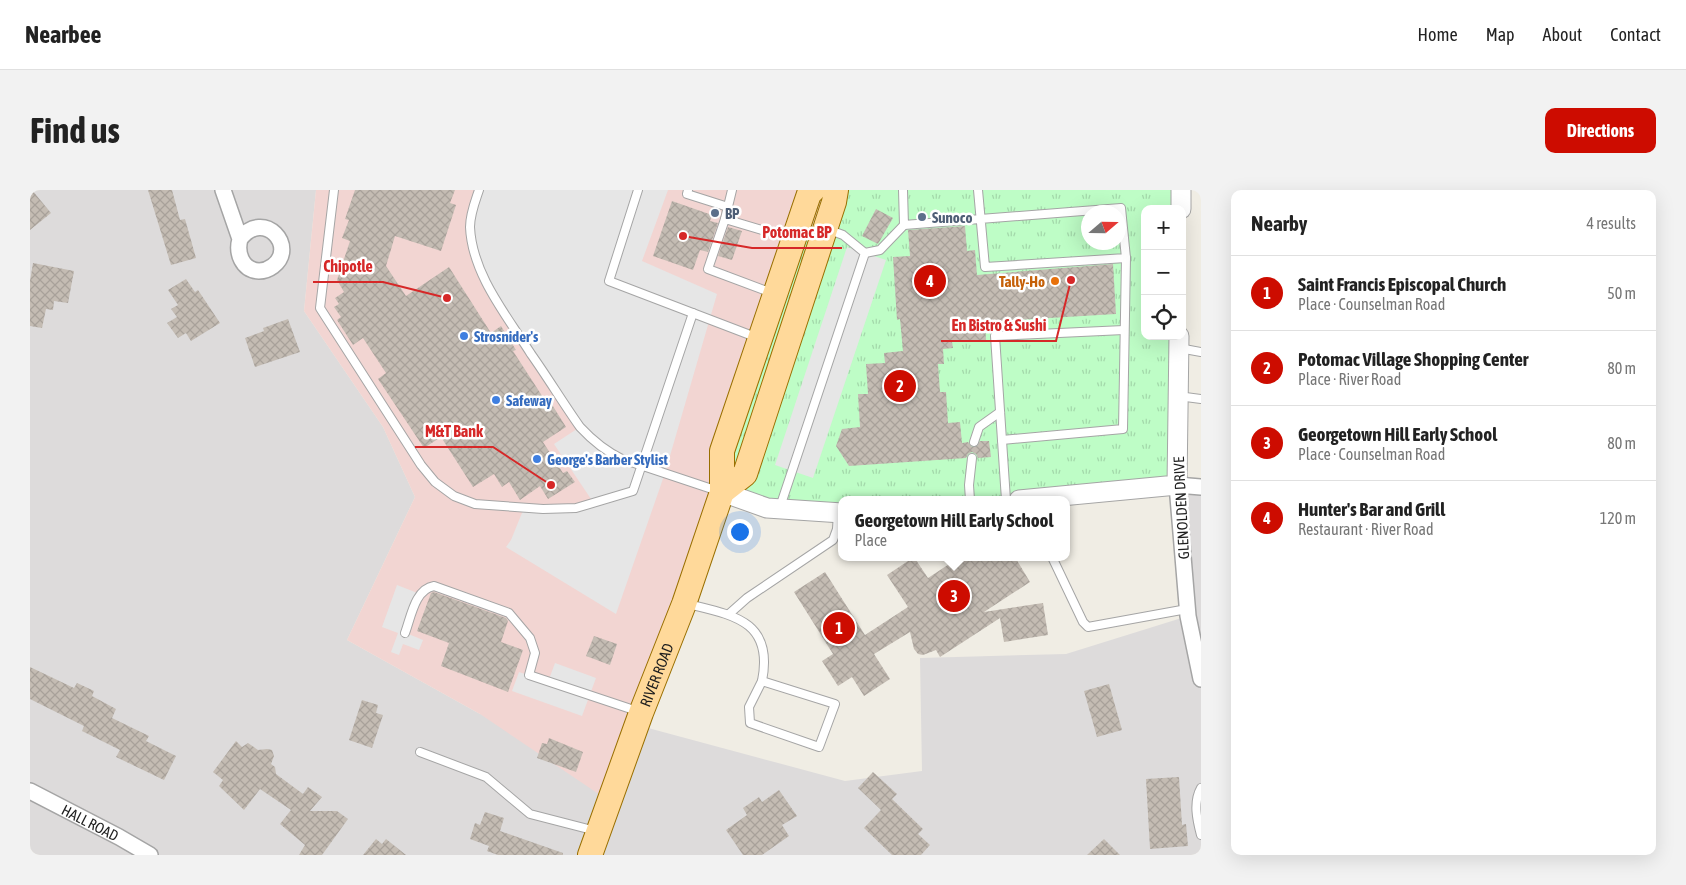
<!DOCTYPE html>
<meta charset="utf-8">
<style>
body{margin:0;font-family:"Asap Condensed",sans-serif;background:#f2f2f2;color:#222}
.controls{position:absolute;right:15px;top:15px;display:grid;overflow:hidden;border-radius:10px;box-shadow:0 5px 20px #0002}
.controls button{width:45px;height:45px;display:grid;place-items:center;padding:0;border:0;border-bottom:1px solid #e0e0e0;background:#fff;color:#222;font:25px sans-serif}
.compass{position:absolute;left:1051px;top:15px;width:45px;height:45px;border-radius:50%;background:#fff;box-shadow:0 5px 20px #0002;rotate:70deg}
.you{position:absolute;left:709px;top:341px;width:18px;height:18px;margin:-12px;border:4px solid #fff;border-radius:50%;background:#1a73e8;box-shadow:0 0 0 8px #1a73e833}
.badge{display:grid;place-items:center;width:32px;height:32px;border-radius:50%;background:#cd0c00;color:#fff;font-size:16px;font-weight:700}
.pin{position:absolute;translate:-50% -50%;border:2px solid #fff;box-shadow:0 1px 5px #0006}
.popup{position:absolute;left:808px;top:306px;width:232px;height:65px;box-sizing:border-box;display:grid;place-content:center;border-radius:10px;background:#fff;filter:drop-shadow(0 1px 4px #0005);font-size:16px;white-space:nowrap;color:#767676}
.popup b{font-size:19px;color:#222}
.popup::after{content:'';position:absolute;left:50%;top:100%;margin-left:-10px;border:10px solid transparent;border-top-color:#fff}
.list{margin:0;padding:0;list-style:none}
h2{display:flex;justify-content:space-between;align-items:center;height:65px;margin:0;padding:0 20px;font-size:21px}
h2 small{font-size:16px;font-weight:400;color:#767676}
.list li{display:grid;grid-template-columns:32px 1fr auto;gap:15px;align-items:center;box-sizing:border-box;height:75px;padding:0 20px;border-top:1px solid #e0e0e0}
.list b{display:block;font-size:19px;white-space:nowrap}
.list p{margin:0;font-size:16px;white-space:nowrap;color:#767676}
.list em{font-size:16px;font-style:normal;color:#767676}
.icon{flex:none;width:28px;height:28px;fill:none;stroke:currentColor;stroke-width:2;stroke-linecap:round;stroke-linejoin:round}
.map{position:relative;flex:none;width:1171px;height:665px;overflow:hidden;border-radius:10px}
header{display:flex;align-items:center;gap:30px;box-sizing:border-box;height:70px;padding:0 25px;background:#fff;border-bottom:1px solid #e0e0e0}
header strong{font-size:24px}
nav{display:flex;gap:28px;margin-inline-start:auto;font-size:18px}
.intro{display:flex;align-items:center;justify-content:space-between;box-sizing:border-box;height:120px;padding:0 30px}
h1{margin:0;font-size:35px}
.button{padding:12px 22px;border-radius:10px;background:#cd0c00;color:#fff;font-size:18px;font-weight:700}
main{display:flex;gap:30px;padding:0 30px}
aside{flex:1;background:#fff;border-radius:10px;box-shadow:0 5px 20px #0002}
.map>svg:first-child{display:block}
</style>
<header>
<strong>Nearbee</strong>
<nav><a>Home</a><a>Map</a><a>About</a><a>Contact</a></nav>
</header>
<div class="intro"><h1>Find us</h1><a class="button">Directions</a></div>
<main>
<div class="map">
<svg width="1171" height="665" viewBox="0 0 1171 665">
<defs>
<pattern id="park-tufts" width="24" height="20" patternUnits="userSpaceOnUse" patternTransform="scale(1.25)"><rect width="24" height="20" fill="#befdc6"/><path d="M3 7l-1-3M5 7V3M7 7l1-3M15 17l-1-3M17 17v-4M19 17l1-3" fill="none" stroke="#a3d8aa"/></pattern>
<pattern id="building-cross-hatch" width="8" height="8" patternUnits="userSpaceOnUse" patternTransform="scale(1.25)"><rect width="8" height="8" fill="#c4bcb3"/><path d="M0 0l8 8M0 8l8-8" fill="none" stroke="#a8a19a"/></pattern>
</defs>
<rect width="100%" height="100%" fill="#f0ede4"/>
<!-- residential -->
<polygon fill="#dddbdb" points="0,0 286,0 274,121 353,237 385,307 317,450 450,524 607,535 815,591 892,581 890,468 1036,464 1158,426 1147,295 1171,297 1171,665 0,665"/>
<!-- commercial -->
<polygon fill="#f2d5d2" points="286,0 797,0 692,260 692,302 579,611 450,524 317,450 385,307 353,237 274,121"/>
<!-- park -->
<path fill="url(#park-tufts)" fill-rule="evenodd" d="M797,0H1151V19H1115V146H1149L1147,295L989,310H812L811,323L692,302V261ZM1058,22H1088V52H1058Z"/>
<!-- parking -->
<g fill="#e6e6e6">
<polygon points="449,0 638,0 612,71 687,104 635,283 586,424 476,357 481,350 494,318 513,319 563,312 524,254 550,237 466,111 444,59 443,19"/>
<polygon points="817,57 856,70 783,288 745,275"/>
<polygon points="367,395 390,404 376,443 393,450 389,460 373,454 369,465 361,462 368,443 352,437"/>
<polygon points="525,473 566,488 552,526 482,501 489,482 518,492"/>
</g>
<!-- building -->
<g fill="url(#building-cross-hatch)">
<polygon points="0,0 2,0 21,23 0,40"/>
<polygon points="118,0 142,0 150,30 155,29 166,68 141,75"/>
<polygon points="325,0 425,0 420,13 426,15 411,61 365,46 356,76 376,106 419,77 461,143 471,136 486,160 483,161 518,215 521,213 536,237 513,252 533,283 537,281 545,292 518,309 510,296 490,310 479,292 472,297 464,284 443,297 411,247 394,258 348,189 356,183 333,148 323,155 307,130 311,127 304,117 309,114 305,108 314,102 307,90 320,51 312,48 319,30 315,29"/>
<polygon points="642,11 682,25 680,31 688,33 678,62 670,60 663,80 623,66"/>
<polygon points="846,19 863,28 848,54 832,46"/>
<polygon points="935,36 937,61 945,60 947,85 1083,74 1086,124 955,132 956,150 922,152 923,158 913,159 914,174 908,174 910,202 916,202 918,233 930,232 932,253 938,252 942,257 947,256 950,251 959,251 961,267 948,268 946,264 942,262 938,264 936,268 819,276 806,256 812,239 830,237 828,204 838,204 836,174 855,173 854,163 873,161 870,129 867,130 863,67 880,66 878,40"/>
<polygon points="698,37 712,41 702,70 688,66"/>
<polygon points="3,73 44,81 38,113 24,111 23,120 16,119 12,138 0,136 0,91"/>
<polygon points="156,89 165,102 168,100 190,133 161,151 156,143 148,148 137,133 147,127 141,119 148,115 138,100"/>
<polygon points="258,129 270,162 225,177 215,148 234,141 233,138"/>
<polygon points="884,367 898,388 930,367 985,367 1000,392 954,422 1013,413 1018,445 974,452 970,428 910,467 906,460 893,465 888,464 884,459 880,442 844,464 860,489 834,506 822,487 808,496 792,471 803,464 764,402 795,382 835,445 878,417 857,385"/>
<polygon points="404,402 476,428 478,431 471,452 493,460 478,502 411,476 419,453 387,441 401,403"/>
<polygon points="564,446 587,454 580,475 556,466"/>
<polygon points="0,477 44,498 47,493 64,501 62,506 86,519 82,528 119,546 116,551 146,566 134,590 86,567 90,560 52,541 54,536 0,509"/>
<polygon points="1079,494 1092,540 1067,547 1054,501"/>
<polygon points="332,510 348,515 346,523 353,525 342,558 319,550"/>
<polygon points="519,548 553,562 546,582 507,568 512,553 517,554"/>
<polygon points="206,551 212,557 218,553 228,560 237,559 242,560 244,566 241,574 245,577 246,584 273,604 278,597 292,607 280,621 307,621 318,629 292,665 269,665 275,655 250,634 261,620 230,599 214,620 189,596 193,590 183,582"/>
<polygon points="843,582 867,604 862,609 893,639 888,644 900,655 891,665 862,665 834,638 851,620 828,598"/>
<polygon points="1149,587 1152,635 1156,634 1158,656 1120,659 1116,589"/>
<polygon points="749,600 767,626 752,635 759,646 732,665 713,665 696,640 717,625 713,618 729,607 732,612"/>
<polygon points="455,622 474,628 470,641 533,663 533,665 468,665 457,661 459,656 440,649 445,633 450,635"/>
<polygon points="346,649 352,654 356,649 376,665 333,665"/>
<polygon points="1074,649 1090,665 1057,665"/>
</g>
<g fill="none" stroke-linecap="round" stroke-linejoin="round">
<defs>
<g id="service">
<polyline points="304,0 290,118 391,275 405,292 424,306 445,314 513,319 546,318 603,301 663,123"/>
<path d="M449,0C445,12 440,24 440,37C442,84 477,126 501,164C518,188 533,213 550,237C563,251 575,261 592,269L688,301"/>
<polyline points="608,0 579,91 728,148"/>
<polyline points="658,0 657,4 698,17"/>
<polyline points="873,0 874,35 1091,18 1096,68 955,77 948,0"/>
<polyline points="695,29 702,0"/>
<polyline points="835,63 850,60 874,35"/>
<polyline points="742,103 678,79 695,29 762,49"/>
<polyline points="1149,158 1171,162"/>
<polyline points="1148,206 1171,209"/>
<polyline points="972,250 1093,239 1096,68"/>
<polyline points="944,252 949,237 970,222"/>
<polyline points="940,310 939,295 942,268"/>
<polyline points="976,310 965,146 1094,140"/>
<polyline points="750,317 835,63 813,45 797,39"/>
<polyline points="1022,367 1053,432 1058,437 1157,419"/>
<path d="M658,414C703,425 744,431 732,491"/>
<polyline points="699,424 717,408 803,350 807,339 808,323"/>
<path d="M375,443C381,427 385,399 404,396L479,423L500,448L505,463L499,485L610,522"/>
<polygon points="732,491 805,514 789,557 720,533 719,517"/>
<polyline points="390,562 456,587 500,624 566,641"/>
<path d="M1171,598C1163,612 1167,630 1171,645"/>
</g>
<g id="minor">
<path d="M193,0L210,49C206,63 212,80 229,81C234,81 239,79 243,76C268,57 234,18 210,49"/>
<polyline points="1171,297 1147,295 1158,426 1171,489"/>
<path id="s1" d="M0,601L89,647L120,665"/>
</g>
<g id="tertiary">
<polyline points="1151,0 1151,19"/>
<polyline points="692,302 737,318 812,323"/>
<polyline points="989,310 1147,295 1149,146"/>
</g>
<g id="primary">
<polyline points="692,302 715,284 804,12 806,0"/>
<path id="s2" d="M560,665L611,523L654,414L692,302V261L779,4L783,0"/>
</g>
</defs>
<!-- service casing -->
<use href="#service" stroke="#a5a5a5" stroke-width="10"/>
<!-- minor casing -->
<use href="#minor" stroke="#a5a5a5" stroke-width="18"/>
<!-- tertiary casing -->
<use href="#tertiary" stroke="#a5a5a5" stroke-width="21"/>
<!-- primary casing -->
<use href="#primary" stroke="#996f00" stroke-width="26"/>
<!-- service -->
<use href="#service" stroke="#fff" stroke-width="8"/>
<!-- minor -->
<use href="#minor" stroke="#fff" stroke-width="15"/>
<!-- tertiary -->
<use href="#tertiary" stroke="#fff" stroke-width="19"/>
<!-- primary -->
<use href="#primary" stroke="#ffd99a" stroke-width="24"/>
</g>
<!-- markers -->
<g fill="#5c6f8a" stroke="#fff" stroke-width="2">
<circle cx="685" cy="23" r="5"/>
<circle cx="892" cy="27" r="5"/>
</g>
<circle fill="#e8710a" stroke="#fff" stroke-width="2" cx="1025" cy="91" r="5"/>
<g fill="#3f7fe0" stroke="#fff" stroke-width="2">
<circle cx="434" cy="146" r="5"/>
<circle cx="466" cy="210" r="5"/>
<circle cx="507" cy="269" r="5"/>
</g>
<g text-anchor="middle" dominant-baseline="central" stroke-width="5" stroke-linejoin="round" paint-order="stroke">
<!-- service labels -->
<g font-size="15" font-weight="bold" fill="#4e5e75" stroke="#fff" text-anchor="start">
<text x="695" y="23">BP</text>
<text x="902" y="27">Sunoco</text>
</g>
<!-- food labels -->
<g font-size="15" font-weight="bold" fill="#c56008" stroke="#fff" text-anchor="end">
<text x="1015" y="91">Tally-Ho</text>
</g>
<!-- shop labels -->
<g font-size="15" font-weight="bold" fill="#366cbe" stroke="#fff" text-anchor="start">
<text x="444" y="146">Strosnider's</text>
<text x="476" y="210">Safeway</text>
<text x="517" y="269">George's Barber Stylist</text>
</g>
<!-- street labels -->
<g font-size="15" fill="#1e1e1e" stroke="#fff">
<text transform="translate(1151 318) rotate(-93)">GLENOLDEN DRIVE</text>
<text stroke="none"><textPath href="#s2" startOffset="192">RIVER ROAD</textPath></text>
<text stroke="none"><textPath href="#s1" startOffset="68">HALL ROAD</textPath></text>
</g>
</g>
<!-- callouts -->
<path fill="none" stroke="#d62828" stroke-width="2" d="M653 46L722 58H812M417 108L353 92H283M1041 90L1026 151H911M521 295L463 257H385"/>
<g fill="#d62828" stroke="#fff" stroke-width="2">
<circle cx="653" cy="46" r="5"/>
<circle cx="417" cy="108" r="5"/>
<circle cx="1041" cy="90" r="5"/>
<circle cx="521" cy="295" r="5"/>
</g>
<g font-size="16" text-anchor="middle" font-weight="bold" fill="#d62828" stroke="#fff" stroke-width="5" stroke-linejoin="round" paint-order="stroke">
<text x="767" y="48">Potomac BP</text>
<text x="318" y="82">Chipotle</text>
<text x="969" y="141">En Bistro &amp; Sushi</text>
<text x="424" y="247">M&amp;T Bank</text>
</g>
</svg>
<div class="controls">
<button>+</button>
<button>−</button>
<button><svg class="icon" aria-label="locate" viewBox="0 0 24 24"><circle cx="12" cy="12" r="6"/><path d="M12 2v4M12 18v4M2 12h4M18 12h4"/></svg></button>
</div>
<svg class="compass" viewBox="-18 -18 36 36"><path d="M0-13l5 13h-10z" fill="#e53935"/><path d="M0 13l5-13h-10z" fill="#767676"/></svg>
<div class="you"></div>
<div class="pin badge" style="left:809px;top:438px">1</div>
<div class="pin badge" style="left:870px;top:196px">2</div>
<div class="pin badge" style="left:924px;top:406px">3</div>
<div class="popup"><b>Georgetown Hill Early School</b>Place</div>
<div class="pin badge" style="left:900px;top:91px">4</div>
</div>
<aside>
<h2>Nearby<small>4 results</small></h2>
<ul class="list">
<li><span class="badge">1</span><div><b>Saint Francis Episcopal Church</b><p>Place · Counselman Road</p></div><em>50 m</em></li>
<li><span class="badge">2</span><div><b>Potomac Village Shopping Center</b><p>Place · River Road</p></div><em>80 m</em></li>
<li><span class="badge">3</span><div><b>Georgetown Hill Early School</b><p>Place · Counselman Road</p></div><em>80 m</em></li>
<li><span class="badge">4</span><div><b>Hunter's Bar and Grill</b><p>Restaurant · River Road</p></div><em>120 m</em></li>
</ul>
</aside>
</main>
